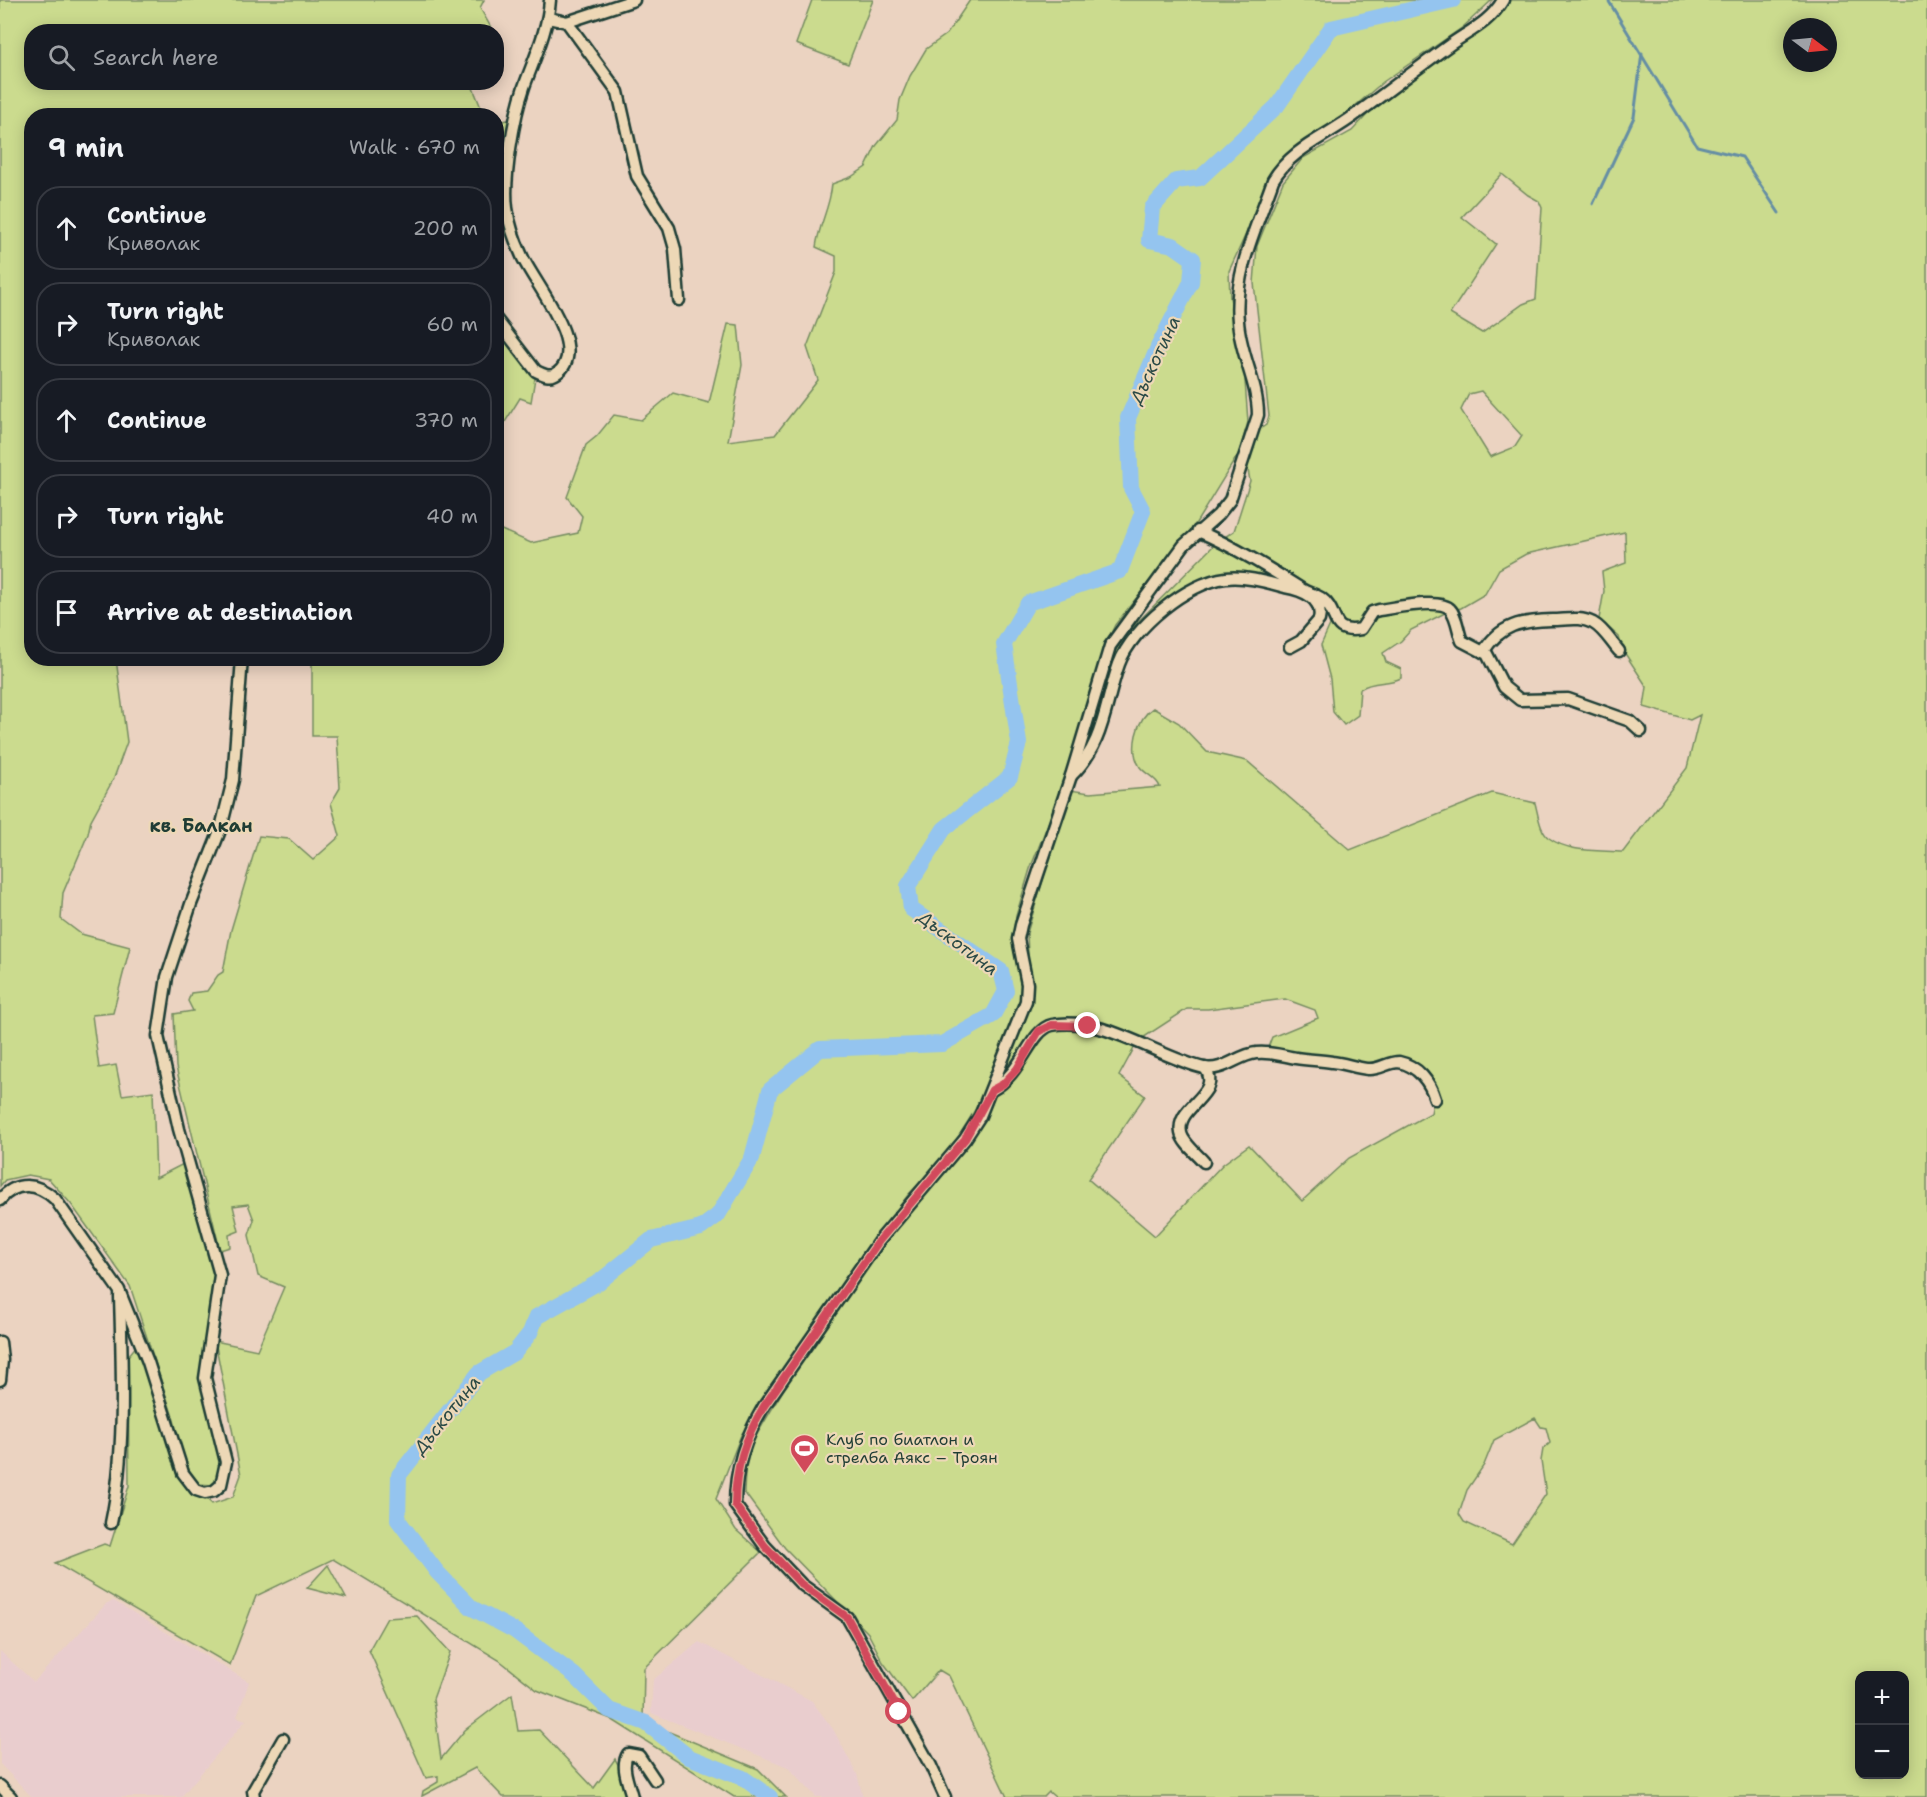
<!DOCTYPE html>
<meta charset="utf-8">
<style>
body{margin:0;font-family:"Shantell Sans",sans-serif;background:#20242c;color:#f1f3f6}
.controls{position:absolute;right:18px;bottom:18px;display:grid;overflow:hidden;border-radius:12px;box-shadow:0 3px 15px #0003}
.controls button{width:54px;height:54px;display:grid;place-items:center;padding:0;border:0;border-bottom:2px solid #363941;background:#171b24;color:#f1f3f6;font:30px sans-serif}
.compass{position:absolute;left:1783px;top:18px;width:54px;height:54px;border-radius:50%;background:#171b24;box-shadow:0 3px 15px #0003;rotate:106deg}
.stop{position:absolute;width:18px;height:18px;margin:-14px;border:4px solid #d1495b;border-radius:50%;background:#fff}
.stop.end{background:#d1495b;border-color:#fff;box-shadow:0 2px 6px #0008}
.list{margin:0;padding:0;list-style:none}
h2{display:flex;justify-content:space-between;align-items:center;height:78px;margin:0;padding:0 24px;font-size:26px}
h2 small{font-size:20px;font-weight:400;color:#9ea1a6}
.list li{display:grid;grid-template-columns:39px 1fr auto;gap:18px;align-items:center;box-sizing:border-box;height:84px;margin:0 12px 12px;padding:0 12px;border:2px solid #363941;border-radius:24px}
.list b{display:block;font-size:22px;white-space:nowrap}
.list p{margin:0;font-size:20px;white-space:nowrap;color:#9ea1a6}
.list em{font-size:20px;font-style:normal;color:#9ea1a6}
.icon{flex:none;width:33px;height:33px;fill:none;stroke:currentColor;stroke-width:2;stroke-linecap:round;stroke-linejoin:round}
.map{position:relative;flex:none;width:1927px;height:1797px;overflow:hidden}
.search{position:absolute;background:#171b24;box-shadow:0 3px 15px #0003;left:24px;top:24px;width:480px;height:66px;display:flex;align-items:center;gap:15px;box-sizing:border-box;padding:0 21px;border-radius:24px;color:#9ea1a6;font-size:22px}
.panel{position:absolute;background:#171b24;box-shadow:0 3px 15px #0003;left:24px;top:108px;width:480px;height:558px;border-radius:24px}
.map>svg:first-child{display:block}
</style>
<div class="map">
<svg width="1927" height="1797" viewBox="0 0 1927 1797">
<rect width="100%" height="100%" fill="#ebd3c1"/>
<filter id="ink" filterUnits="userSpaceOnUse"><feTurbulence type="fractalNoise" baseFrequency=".0167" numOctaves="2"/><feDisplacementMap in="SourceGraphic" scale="12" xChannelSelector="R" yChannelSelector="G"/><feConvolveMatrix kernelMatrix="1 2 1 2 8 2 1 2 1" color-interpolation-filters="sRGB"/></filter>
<g filter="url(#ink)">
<!-- built -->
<g fill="#e9cdce">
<polygon points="114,1601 249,1682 237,1717 246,1720 181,1797 32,1797 0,1764 0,1651 34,1682 107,1603"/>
<polygon points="699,1642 812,1701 833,1729 857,1774 863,1797 816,1797 788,1767 651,1713 653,1680"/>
</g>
<!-- green -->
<g fill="#cbdb8e" stroke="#758c61" stroke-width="1.5" fill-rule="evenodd">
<polygon points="0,0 484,0 480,8 493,31 32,32 32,82 471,83 484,115 32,116 32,658 116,659 127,742 114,778 91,820 88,834 63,893 61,919 81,934 130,947 113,1013 92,1015 99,1068 116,1065 122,1095 153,1091 156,1178 187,1162 213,1250 217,1288 202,1387 222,1470 214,1485 198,1484 183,1460 174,1420 130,1286 71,1204 49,1179 28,1175 5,1180 0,1186"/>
<polygon points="812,0 873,0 848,64 796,44"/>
<path d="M970,0H1492L1463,27L1383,82L1327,130L1306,140L1284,157L1272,177L1229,271L1230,298L1248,372L1245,381L1248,422L1239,453L1196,523L1115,625L1102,652L1069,771L1030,869L1016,916L1012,940L1023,997L991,1084L949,1152L908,1195L847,1276L741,1435L716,1499L736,1530L761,1552L644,1668L643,1721L758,1769L786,1797H734L611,1719L537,1690L499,1660L333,1559L256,1596L230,1665L55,1563L104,1544L110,1546L129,1486L128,1356L139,1343L186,1479L212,1504L233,1497L241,1475L215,1341L257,1350L284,1287L258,1276L249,1235L254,1220L248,1204L233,1206L239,1231L229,1235L230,1247L220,1250L176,1067L174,1014L193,1011L188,1001L191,993L207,991L218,975L223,972L231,930L259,836L289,839L313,860L340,836L331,803L340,788L337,736H312V659L496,658L497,528L531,543L578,533L582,516L567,497L586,445L597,436L614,415L641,420L673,393L709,403L728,324L738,325L742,365L728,441L775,435L818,380L807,347L836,272V256L816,247C819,224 830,208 832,184L851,177L866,167L876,146L897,120L900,100L910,76L926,49L947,34Z"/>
<path d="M1508,0H1927V1797H1055L1049,1792L1044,1797H1007L949,1676L939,1670L912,1701L883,1662L868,1633L785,1548L744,1492L746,1453L805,1353L844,1294L972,1138L993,1098L1030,997L1027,933L1070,790L1090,793L1160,787C1156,777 1146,775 1140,767C1129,750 1136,719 1153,708L1179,723L1207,752L1247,761L1350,850L1492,793L1535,803C1538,814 1540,832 1549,838C1569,853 1600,850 1623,852L1687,768L1700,715L1690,720L1644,707L1647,687L1622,649L1619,637L1599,619L1604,591L1602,572L1626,563L1625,532L1526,554L1499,569L1485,594L1461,608L1447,612L1411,630L1401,641L1383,653L1386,662L1401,669V678C1387,685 1374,680 1360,689L1358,715L1344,725L1333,712L1330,679L1321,645L1330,625L1323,600L1297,581L1208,580L1139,629L1094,739L1083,756L1110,663L1121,639L1217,542L1234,531L1250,481L1247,464L1257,431L1266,425L1269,416L1254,283L1257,246L1283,182L1303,158L1352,131L1393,87L1482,28ZM1792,27H1828V63H1792ZM1502,174L1528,195L1539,201L1542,208L1536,299L1523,304L1482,333L1450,314L1496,244L1462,217ZM1481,391L1522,436L1515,447L1490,457L1461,410L1469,394ZM1285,999L1315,1010L1318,1018L1272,1037L1267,1050L1374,1065L1411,1068L1423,1077L1433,1103L1431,1113L1349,1158L1302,1201L1249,1145L1223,1164L1155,1236L1088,1179L1145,1096L1119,1076L1138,1041L1187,1009H1208ZM1535,1418L1541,1427L1546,1428L1550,1443L1543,1449L1541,1461L1546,1494L1512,1544L1464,1522L1459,1514L1467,1490L1484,1465L1494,1440ZM1860,1676H1904V1774H1860Z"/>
<polygon points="508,120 511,122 507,200 497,200 496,122"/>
<polygon points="496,330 535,378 531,402 520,398 497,435"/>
<polygon points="328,1565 346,1598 307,1588"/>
<polygon points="417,1616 450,1652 433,1699 441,1759 465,1730 512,1694 518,1731 539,1730 594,1788 615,1759 636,1797 503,1797 475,1768 422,1796 423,1791 438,1782 438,1776 426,1778 369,1650 387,1618"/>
</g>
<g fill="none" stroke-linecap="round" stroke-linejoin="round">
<!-- stream -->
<g stroke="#658ea4" stroke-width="3">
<polyline points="1608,0 1697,146 1742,157 1779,213"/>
<polyline points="1593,204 1634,117 1642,53"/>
</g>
<!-- river -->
<polyline stroke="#94c4ef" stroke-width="16" points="770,1797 743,1778 689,1757 646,1723 609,1710 574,1675 515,1631 472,1608 437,1572 398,1520 399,1475 479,1373 515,1352 530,1333 536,1317 599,1282 651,1240 701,1228 718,1215 752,1158 770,1090 820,1049 942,1044 993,1015 1006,991 1001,971 911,909 908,886 944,829 1010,777 1019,743 1004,644 1028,603 1120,571 1143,511 1131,488 1128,418 1159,345 1191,282 1193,259 1173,245 1149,240 1152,208 1176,181 1200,178 1277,106 1331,28 1453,0"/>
<defs>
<g id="street">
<polyline points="548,18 567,22 618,92 637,176 669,228 675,249 679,300"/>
<polyline points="567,22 634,0"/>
<path d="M496,319L536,371C544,375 550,378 557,373C591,349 533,282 522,256C515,241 509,224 507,208C503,178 514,116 524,87C534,59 548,30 550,0"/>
<path d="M1198,531C1235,547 1267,567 1300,588C1307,593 1315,594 1321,598C1340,611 1328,635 1361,629L1372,612L1379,610C1394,608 1440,598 1450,609C1457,616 1458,632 1462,641L1487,654L1504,687L1520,700L1568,699L1630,721L1641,731"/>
<path d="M1483,652C1501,624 1521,621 1552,620C1567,620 1579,616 1593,623C1604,629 1611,642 1619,651"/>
<path d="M1071,776C1105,743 1104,706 1119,664C1132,628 1188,582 1226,578C1246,576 1266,582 1285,587C1302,590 1324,598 1319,620L1301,641L1290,647"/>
<path d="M992,1090C1022,1074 1030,1030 1052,1025C1103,1015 1157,1057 1204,1068C1223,1072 1238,1055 1256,1053C1270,1051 1283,1056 1296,1058C1308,1060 1320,1060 1332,1062C1344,1063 1356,1068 1368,1069C1379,1070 1388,1062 1399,1062C1418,1066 1430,1082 1435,1099"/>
<path d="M1204,1162C1197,1154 1183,1143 1181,1133C1175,1106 1224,1094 1205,1068"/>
<path d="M0,1200C16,1180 38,1183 55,1199L119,1290L148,1362L183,1473L196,1490L205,1493L214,1491L221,1485L226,1462L205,1378L220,1275L179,1129L158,1036L167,977L191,904L221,828L233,780L242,658"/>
<polyline points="0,1342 2,1360 0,1380"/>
<path d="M111,1523C126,1453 122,1368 120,1296"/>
<polyline points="0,1786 11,1797"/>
<polyline points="254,1797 253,1791 283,1739"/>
<path d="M632,1797C629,1784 620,1766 628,1754L639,1756L655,1780"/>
<path d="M945,1797L931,1766L847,1617L801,1584L765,1546L735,1505C735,1468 745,1438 764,1406L879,1241L965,1139L980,1116L1026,1001L1027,984L1018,939L1021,925L1071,776L1110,646L1184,545L1218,515L1230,500L1258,415C1258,383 1240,354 1238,321C1233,273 1258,224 1273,180C1292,148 1326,137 1355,115C1387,92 1419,67 1451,44C1471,30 1490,22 1503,0"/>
</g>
</defs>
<!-- street casing -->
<use href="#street" stroke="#1f3d34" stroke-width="15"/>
<!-- street -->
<use href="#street" stroke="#edd8b6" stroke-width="10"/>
</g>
</g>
<g fill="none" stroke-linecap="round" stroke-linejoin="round" filter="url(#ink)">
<!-- route -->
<path stroke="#d1495b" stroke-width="8" d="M899,1712L847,1617L801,1584L765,1546L735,1505C735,1468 745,1438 764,1406L879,1241L965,1139L992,1090L1003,1084L1017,1069L1039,1031L1052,1025L1088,1026"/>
</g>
<!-- icons -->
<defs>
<symbol id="stadium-pin" viewBox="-11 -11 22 30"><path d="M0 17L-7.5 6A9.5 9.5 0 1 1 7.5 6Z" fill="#d1495b" stroke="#edd8b6"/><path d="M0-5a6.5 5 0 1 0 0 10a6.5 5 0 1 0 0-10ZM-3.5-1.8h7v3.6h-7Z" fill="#fff"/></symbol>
</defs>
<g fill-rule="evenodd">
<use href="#stadium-pin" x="788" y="1432" width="33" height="45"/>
</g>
<g text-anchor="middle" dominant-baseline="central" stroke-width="4.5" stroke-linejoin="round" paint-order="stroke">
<!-- poi labels -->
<g font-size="16" fill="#1f3d34" stroke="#edd8b6" text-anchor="start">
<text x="826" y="1439">Клуб по биатлон и<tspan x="826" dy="18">стрелба Аякс – Троян</tspan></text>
</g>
<!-- water labels -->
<g font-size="18" font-style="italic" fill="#2b4a47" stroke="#edd8b6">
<text transform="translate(1155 360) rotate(-65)">Дъскотина</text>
<text transform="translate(958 943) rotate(37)">Дъскотина</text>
<text transform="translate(447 1415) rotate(-51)">Дъскотина</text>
</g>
<!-- neighbourhood labels -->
<g font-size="18" font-weight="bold" fill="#1f3d34" stroke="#edd8b6">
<text x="201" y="826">кв. Балкан</text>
</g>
</g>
</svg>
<div class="controls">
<button>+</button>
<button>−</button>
</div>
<svg class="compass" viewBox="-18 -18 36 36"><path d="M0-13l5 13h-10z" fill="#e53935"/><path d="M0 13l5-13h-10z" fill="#9ea1a6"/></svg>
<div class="stop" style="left:899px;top:1712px"></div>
<div class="stop end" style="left:1088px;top:1026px"></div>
<div class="search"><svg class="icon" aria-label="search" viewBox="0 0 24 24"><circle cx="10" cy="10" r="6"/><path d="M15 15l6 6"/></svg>Search here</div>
<section class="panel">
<h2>9 min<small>Walk · 670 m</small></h2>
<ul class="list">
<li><svg class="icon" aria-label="ahead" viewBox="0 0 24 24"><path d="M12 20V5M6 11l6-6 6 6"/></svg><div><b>Continue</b><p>Криволак</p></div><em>200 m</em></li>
<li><svg class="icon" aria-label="right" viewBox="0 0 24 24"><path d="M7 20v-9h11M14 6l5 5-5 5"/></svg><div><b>Turn right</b><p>Криволак</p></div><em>60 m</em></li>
<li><svg class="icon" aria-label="ahead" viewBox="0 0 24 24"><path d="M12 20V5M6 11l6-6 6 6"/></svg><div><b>Continue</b></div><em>370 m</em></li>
<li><svg class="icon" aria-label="right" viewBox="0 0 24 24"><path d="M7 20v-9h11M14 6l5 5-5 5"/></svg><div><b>Turn right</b></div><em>40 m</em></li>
<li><svg class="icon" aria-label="arrive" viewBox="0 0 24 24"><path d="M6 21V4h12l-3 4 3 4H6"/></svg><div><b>Arrive at destination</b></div></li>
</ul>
</section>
</div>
